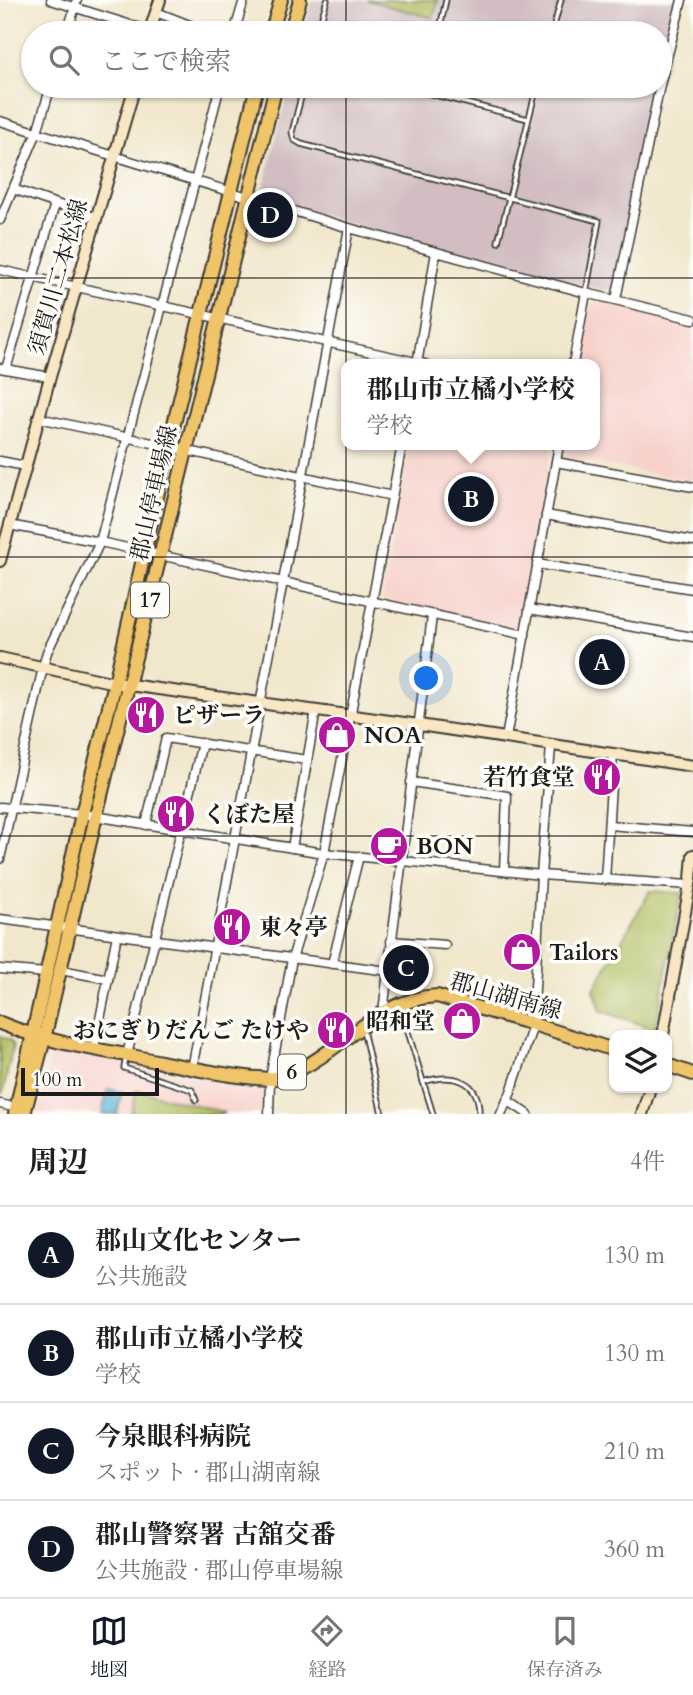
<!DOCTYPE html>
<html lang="ja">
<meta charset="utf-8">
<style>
body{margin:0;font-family:Cardo,"Noto Serif JP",serif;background:#f6f6f6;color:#202124}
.controls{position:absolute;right:21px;bottom:21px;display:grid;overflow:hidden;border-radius:14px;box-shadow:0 2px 5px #0004}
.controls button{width:63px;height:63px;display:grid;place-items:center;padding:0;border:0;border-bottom:2px solid #e0e0e0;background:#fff;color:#202124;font:35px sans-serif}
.scale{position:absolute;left:21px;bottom:18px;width:138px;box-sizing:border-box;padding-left:7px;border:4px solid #1c1c1c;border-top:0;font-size:19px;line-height:24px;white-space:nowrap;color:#1c1c1c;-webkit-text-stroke:5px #fdfcf7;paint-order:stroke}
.you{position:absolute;left:427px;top:679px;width:24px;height:24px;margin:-18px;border:5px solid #fff;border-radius:50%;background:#1a73e8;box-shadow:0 0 0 10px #1a73e833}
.badge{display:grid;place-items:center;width:46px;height:46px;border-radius:50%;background:#111827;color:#fff;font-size:23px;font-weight:700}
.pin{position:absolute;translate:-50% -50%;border:4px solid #fff;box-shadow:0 2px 7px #0006}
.popup{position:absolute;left:341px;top:359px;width:259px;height:91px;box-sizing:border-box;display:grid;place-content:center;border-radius:14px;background:#fff;filter:drop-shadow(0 2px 5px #0005);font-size:23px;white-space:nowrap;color:#757577}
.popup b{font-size:26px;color:#202124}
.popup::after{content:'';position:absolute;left:50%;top:100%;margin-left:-14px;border:14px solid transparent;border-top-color:#fff}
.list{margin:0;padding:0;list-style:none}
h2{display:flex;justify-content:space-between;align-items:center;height:91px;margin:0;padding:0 28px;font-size:30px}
h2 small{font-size:23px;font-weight:400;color:#757577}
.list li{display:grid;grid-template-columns:46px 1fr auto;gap:21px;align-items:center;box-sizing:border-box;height:98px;padding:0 28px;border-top:2px solid #e0e0e0}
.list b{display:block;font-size:26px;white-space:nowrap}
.list p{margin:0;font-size:23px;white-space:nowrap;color:#757577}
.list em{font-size:23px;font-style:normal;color:#757577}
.icon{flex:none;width:38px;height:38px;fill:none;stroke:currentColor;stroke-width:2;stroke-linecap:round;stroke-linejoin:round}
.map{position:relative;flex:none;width:693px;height:1114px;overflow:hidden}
.search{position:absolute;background:#fff;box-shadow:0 2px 5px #0004;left:21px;right:21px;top:21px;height:77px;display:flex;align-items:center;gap:18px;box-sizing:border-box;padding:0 24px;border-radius:38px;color:#757577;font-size:26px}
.sheet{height:483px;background:#fff}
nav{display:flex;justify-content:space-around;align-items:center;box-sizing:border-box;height:98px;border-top:2px solid #e0e0e0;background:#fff;font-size:19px;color:#757577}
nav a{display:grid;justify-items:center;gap:4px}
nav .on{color:#111827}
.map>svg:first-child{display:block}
</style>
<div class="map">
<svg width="693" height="1114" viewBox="0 0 693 1114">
<rect width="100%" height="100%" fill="#fdfcf7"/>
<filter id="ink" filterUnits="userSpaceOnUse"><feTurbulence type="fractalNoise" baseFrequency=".0143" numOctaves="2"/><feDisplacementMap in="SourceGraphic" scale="14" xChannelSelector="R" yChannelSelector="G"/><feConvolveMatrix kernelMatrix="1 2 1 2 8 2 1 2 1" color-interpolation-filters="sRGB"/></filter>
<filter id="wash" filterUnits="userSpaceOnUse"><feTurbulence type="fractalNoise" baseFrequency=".00686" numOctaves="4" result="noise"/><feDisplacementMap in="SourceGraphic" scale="28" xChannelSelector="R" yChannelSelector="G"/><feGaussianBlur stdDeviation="1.57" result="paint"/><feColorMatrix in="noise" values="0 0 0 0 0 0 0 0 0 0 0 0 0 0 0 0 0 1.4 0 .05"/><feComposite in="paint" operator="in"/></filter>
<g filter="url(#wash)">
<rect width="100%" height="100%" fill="#f1e7cc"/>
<!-- built -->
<g fill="#f7d0ca">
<polygon points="598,301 693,325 693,481 567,458 564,453 565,445 595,445 595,364 580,364 591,306"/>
<polygon points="409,445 552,445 520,629 382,599"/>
<polygon points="52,1052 80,1054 190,1076 266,1087 265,1114 38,1114"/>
</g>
<!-- industrial -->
<g fill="#d2bec2">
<polygon points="312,0 677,0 660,65 660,33 303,33"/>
<polygon points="289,86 654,86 615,285 608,291 472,258 377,232 261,196"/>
</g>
<!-- green -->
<g fill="#b0bd60" stroke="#666c3e" stroke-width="2">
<polygon points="367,0 438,0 433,18"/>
<polygon points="650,891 682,893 655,1029 601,1011 594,989"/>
<polygon points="0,1036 10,1040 13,1046 3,1092 0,1094"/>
<polygon points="137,1090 223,1112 223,1114 131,1114"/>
</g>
<!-- water -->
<polygon fill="#59b1d6" stroke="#3a6679" stroke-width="2" points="108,1089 122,1092 117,1114 102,1114"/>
</g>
<g filter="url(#ink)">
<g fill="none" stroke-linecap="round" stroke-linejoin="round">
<defs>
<g id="lane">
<polyline points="446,0 441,23 449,33"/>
<polyline points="317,33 327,0"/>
<polyline points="552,33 561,0"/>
<polyline points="304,86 292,132 294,140 301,144 599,221 586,293"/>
<polyline points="400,86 528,119"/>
<polyline points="498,242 537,86"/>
<polyline points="401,1009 433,1114"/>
<polyline points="363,1030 382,1114"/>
<polyline points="126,1057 124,1068 192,1090 196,1100"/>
<path d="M423,1082C451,1073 480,1078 479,1114"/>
</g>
<g id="street">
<polyline points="51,0 150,31"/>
<polyline points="156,12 210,33"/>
<polyline points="67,33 77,0"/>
<polyline points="234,33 244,0"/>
<polyline points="0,121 349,228 586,293 693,319"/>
<polyline points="13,189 97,218"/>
<polyline points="0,220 37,132 51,86"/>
<polyline points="0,270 425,364"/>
<polyline points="616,299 660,85 682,0"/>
<polyline points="417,364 436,252"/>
<polyline points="573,364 586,293"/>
<polyline points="0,368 50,377"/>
<polyline points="6,369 55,204"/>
<polyline points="39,418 392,496"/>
<polyline points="0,461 25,466"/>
<polyline points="556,462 693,487"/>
<polyline points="546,515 693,541"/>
<polyline points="9,525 100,542 525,635"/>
<polyline points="537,564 693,589"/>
<polyline points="529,609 693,637"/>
<polyline points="506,738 559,445"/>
<polyline points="411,782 507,796 504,871"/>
<polyline points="0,807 82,814 324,853 541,875 689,885"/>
<polyline points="146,825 166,738 307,760"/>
<polyline points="609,825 693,832"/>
<polyline points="292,848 316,710"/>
<polyline points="0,859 43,667 47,652 100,542 220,86"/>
<polyline points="605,880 613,754"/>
<polyline points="0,919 388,971"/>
<polyline points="391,941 445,945"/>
<polyline points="332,964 359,856"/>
<polyline points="0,969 46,973"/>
<polyline points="61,970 108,979"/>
<polyline points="383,1012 432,616"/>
<polyline points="94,1049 117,935"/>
<polyline points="127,1055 202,743"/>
<polyline points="192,1069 349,228"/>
<polyline points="507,1100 528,1114"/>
<polyline points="0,1104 17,1108"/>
<polyline points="269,1114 270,1079 292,959 324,853 402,445"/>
<polyline points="501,1114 511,1092 533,1025 541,875 551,746"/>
</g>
<g id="secondary">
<polyline points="149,33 160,0"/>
<polyline points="0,561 50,377 135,86"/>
<polyline points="0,658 115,683 419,725 693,766"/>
<polyline points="663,1035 691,879 693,855"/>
<polyline points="642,1114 650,1088"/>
</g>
<g id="primary">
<polyline points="271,33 281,0"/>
<polyline points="290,33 300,0"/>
<path d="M0,1023C41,1040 82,1047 126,1055C174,1064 220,1076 270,1079C333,1068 368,999 437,996L523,1021L614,1050"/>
<polyline points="667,1065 693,1074"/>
<polyline points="15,1114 82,814 115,683 168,448 257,86"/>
<polyline points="24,1114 44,1039 96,816 276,86"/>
</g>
</defs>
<!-- lane casing -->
<use href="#lane" stroke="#3c3a36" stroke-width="7"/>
<!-- street casing -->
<use href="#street" stroke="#3c3a36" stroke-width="11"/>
<!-- secondary casing -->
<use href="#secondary" stroke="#3c3a36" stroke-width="14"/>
<!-- primary casing -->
<use href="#primary" stroke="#3c3a36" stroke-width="16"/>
<!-- lane -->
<use href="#lane" stroke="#fff" stroke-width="3.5"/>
<!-- street -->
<use href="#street" stroke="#fff" stroke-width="8"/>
<!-- secondary -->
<use href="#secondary" stroke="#f9e7c3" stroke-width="10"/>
<!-- primary -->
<use href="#primary" stroke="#f0c469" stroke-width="12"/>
</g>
</g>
<!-- grid -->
<path fill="none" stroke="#1c1c1c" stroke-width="2" stroke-opacity="0.55" d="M346,0V33M346,86V1114M0,278H693M0,557H693M0,836H693"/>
<!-- icons -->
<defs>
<symbol id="restaurant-disc" viewBox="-11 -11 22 22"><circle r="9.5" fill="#b5179e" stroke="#fdfcf7"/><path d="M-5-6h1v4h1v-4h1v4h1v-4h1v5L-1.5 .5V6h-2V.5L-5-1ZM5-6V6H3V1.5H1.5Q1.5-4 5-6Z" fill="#fff"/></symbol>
<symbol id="shop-disc" viewBox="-11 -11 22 22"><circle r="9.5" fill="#b5179e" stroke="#fdfcf7"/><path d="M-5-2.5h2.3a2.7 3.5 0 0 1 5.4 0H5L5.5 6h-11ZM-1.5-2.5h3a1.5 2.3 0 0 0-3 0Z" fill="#fff"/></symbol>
<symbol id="cafe-disc" viewBox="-11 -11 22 22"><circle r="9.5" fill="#b5179e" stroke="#fdfcf7"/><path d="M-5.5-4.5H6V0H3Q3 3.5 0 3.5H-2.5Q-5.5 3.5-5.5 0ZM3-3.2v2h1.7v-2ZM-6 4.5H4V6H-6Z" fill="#fff"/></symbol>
</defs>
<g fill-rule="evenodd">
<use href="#restaurant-disc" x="124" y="693" width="44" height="44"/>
<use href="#shop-disc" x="315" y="713" width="44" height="44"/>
<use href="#restaurant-disc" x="580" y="755" width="44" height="44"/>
<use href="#restaurant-disc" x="154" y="792" width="44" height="44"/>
<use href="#cafe-disc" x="367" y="824" width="44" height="44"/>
<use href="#restaurant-disc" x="210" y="905" width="44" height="44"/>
<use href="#shop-disc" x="500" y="930" width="44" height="44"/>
<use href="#shop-disc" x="440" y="999" width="44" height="44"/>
<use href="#restaurant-disc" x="314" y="1008" width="44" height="44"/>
</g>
<g text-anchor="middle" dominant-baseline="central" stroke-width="7" stroke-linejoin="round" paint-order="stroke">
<!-- shield labels -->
<g fill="#fdfcf7" stroke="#605f5e" stroke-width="2">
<rect x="131" y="582.5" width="38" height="35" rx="5"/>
<rect x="278" y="1054.5" width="28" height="35" rx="5"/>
</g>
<g font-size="21" font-weight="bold" fill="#1c1c1c">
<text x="150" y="600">17</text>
<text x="292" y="1072">6</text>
</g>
<!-- street labels -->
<g font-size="23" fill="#1c1c1c" stroke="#fdfcf7">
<text transform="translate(58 277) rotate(-74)">須賀川二本松線</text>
<text transform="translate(154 493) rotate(-77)">郡山停車場線</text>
<text transform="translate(506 996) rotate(16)">郡山湖南線</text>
</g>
<!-- poi labels -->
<g font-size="23" font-weight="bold" fill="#1c1c1c" stroke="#fdfcf7" text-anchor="start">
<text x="173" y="715">ピザーラ</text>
<text x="364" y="735">NOA</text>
<text x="575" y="777" text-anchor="end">若竹食堂</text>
<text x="203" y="814">くぼた屋</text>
<text x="416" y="846">BON</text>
<text x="259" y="927">東々亭</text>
<text x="549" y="952">Tailors</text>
<text x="435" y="1021" text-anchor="end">昭和堂</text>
<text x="309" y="1030" text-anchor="end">おにぎりだんご たけや</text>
</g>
</g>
</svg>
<div class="controls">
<button><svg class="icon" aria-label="layers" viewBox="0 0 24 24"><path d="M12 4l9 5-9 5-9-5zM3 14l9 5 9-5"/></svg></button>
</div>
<div class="scale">100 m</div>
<div class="you"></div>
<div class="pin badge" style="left:602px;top:662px">A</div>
<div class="pin badge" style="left:471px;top:499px">B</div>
<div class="popup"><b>郡山市立橘小学校</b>学校</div>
<div class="pin badge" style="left:406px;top:968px">C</div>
<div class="pin badge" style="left:270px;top:215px">D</div>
<div class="search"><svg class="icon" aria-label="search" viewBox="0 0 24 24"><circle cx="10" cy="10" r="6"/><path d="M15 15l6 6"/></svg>ここで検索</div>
</div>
<section class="sheet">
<h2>周辺<small>4件</small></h2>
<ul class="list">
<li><span class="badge">A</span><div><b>郡山文化センター</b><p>公共施設</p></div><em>130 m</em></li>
<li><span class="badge">B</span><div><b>郡山市立橘小学校</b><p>学校</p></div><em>130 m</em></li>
<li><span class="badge">C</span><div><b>今泉眼科病院</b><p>スポット · 郡山湖南線</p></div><em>210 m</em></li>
<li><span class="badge">D</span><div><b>郡山警察署 古舘交番</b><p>公共施設 · 郡山停車場線</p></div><em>360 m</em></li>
</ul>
</section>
<nav>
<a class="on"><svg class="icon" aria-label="map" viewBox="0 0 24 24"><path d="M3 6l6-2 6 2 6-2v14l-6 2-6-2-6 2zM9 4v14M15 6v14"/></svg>地図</a>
<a><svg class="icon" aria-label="directions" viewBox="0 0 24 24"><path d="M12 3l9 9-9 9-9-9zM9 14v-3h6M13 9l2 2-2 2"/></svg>経路</a>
<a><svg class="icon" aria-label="saved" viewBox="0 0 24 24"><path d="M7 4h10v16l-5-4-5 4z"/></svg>保存済み</a>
</nav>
